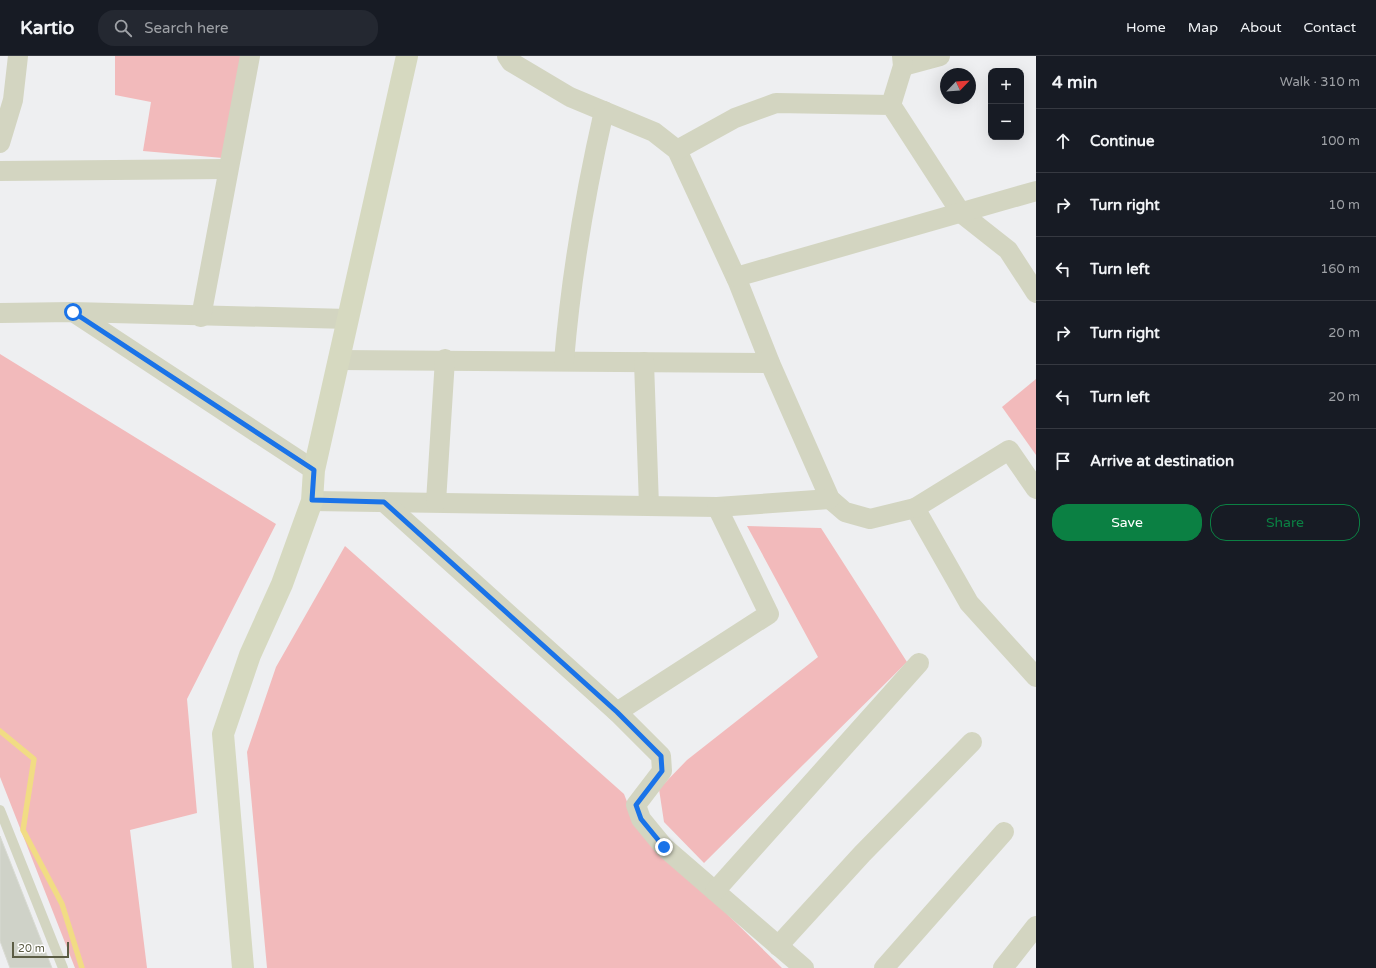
<!DOCTYPE html>
<meta charset="utf-8">
<style>
body{margin:0;font-family:"Varela Round",sans-serif;background:#242831;color:#f1f3f6}
.controls{position:absolute;right:12px;top:12px;display:grid;overflow:hidden;border-radius:8px;box-shadow:0 4px 16px #0002}
.controls button{width:36px;height:36px;display:grid;place-items:center;padding:0;border:0;border-bottom:1px solid #363941;background:#171b24;color:#f1f3f6;font:20px sans-serif}
.compass{position:absolute;left:940px;top:12px;width:36px;height:36px;border-radius:50%;background:#171b24;box-shadow:0 4px 16px #0002;rotate:65deg}
.scale{position:absolute;left:12px;bottom:10px;width:57px;box-sizing:border-box;padding-left:4px;border:2px solid #5c5d45;border-top:0;font-size:11px;line-height:14px;white-space:nowrap;color:#5c5d45;-webkit-text-stroke:3px #fff;paint-order:stroke}
.stop{position:absolute;width:12px;height:12px;margin:-9px;border:3px solid #1a73e8;border-radius:50%;background:#fff}
.stop.end{background:#1a73e8;border-color:#fff;box-shadow:0 1px 4px #0008}
.list{margin:0;padding:0;list-style:none}
h2{display:flex;justify-content:space-between;align-items:center;height:52px;margin:0;padding:0 16px;font-size:17px}
h2 small{font-size:13px;font-weight:400;color:#9ea1a6}
.list li{display:grid;grid-template-columns:26px 1fr auto;gap:12px;align-items:center;box-sizing:border-box;height:64px;padding:0 16px;border-top:1px solid #363941}
.list b{display:block;font-size:15px;white-space:nowrap}
.list em{font-size:13px;font-style:normal;color:#9ea1a6}
.actions{display:flex;gap:8px;padding:12px 16px}
.actions a{flex:1;padding:9px 0;border:1px solid #0b8043;border-radius:16px;text-align:center;font-size:14px;color:#0b8043}
.actions .main{background:#0b8043;color:#fff}
.icon{flex:none;width:22px;height:22px;fill:none;stroke:currentColor;stroke-width:2;stroke-linecap:round;stroke-linejoin:round}
.map{position:relative;flex:none;width:1036px;height:912px;overflow:hidden}
header{display:flex;align-items:center;gap:24px;box-sizing:border-box;height:56px;padding:0 20px;background:#171b24;border-bottom:1px solid #363941}
header strong{font-size:19px}
nav{display:flex;gap:22px;margin-inline-start:auto;font-size:14px}
.search{width:280px;height:36px;background:#242831;display:flex;align-items:center;gap:10px;box-sizing:border-box;padding:0 14px;border-radius:16px;color:#9ea1a6;font-size:15px}
main{display:flex}
aside{flex:1;background:#171b24}
.map>svg:first-child{display:block}
</style>
<header>
<strong>Kartio</strong>
<div class="search"><svg class="icon" aria-label="search" viewBox="0 0 24 24"><circle cx="10" cy="10" r="6"/><path d="M15 15l6 6"/></svg>Search here</div>
<nav><a>Home</a><a>Map</a><a>About</a><a>Contact</a></nav>
</header>
<main>
<div class="map">
<svg width="1036" height="912" viewBox="0 0 1036 912">
<rect width="100%" height="100%" fill="#eeeff1"/>
<!-- green -->
<g fill="#f2babb">
<polygon points="115,0 242,0 223,102 143,95 151,46 115,39"/>
<polygon points="0,298 276,468 187,643 197,757 130,774 147,912 75,912 0,721"/>
<polygon points="1036,323 1036,399 1002,351"/>
<polygon points="747,470 821,472 907,606 704,807 664,766 659,733 687,704 818,601"/>
<polygon points="345,490 624,738 636,769 782,912 267,912 247,696 276,611"/>
</g>
<g fill="none" stroke-linecap="round" stroke-linejoin="round">
<!-- stream -->
<polyline stroke="#f1dc84" stroke-width="5.5" points="0,675 34,703 23,774 62,848 82,912"/>
</g>
<!-- building -->
<polygon fill="#cfd2c8" stroke="#d8dad2" points="0,780 52,912 10,912 0,885"/>
<g fill="none" stroke-linecap="round" stroke-linejoin="round">
<!-- lane -->
<polyline stroke="#d3d5c1" stroke-width="10" points="0,754 63,912"/>
<!-- street -->
<g stroke="#d3d5c1" stroke-width="20">
<polyline points="507,0 511,6 570,41 654,76 677,94 738,226 770,307 830,443 845,456 870,463 915,452 969,547 1036,621"/>
<polyline points="903,10 940,0"/>
<polyline points="891,49 903,10 902,0"/>
<polyline points="0,87 13,44 18,0"/>
<polyline points="677,94 735,62 776,47 891,49 961,157 1008,194 1036,237"/>
<polyline points="0,115 227,113"/>
<polyline points="736,221 1036,135"/>
<polyline points="73,256 314,414"/>
<polyline points="0,257 73,256 348,263"/>
<polyline points="201,261 250,0"/>
<polyline points="338,304 770,307"/>
<path d="M564,305C571,220 585,138 604,55"/>
<polyline points="644,306 649,450"/>
<polyline points="312,445 717,451 830,443"/>
<polyline points="384,446 617,656 661,700 662,715 636,749 641,763 664,791 804,912"/>
<polyline points="436,446 445,303"/>
<polyline points="915,452 1009,394 1036,433"/>
<polyline points="617,656 769,558 717,451"/>
<polyline points="715,835 919,607"/>
<polyline points="778,890 862,798 972,686"/>
<polyline points="884,912 1004,776"/>
<polyline points="1003,912 1036,870"/>
</g>
<!-- secondary -->
<polyline stroke="#d6d9c0" stroke-width="22" points="243,912 223,678 250,599 282,528 312,445 314,414 407,0"/>
</g>
<g fill="none" stroke-linecap="round" stroke-linejoin="round">
<!-- route -->
<polyline stroke="#1a73e8" stroke-width="5" points="73,256 314,414 312,444 384,446 617,656 661,700 662,715 636,749 641,763 664,791"/>
</g>
</svg>
<div class="controls">
<button>+</button>
<button>−</button>
</div>
<svg class="compass" viewBox="-18 -18 36 36"><path d="M0-13l5 13h-10z" fill="#e53935"/><path d="M0 13l5-13h-10z" fill="#9ea1a6"/></svg>
<div class="scale">20 m</div>
<div class="stop" style="left:73px;top:256px"></div>
<div class="stop end" style="left:664px;top:791px"></div>
</div>
<aside>
<h2>4 min<small>Walk · 310 m</small></h2>
<ul class="list">
<li><svg class="icon" aria-label="ahead" viewBox="0 0 24 24"><path d="M12 20V5M6 11l6-6 6 6"/></svg><div><b>Continue</b></div><em>100 m</em></li>
<li><svg class="icon" aria-label="right" viewBox="0 0 24 24"><path d="M7 20v-9h11M14 6l5 5-5 5"/></svg><div><b>Turn right</b></div><em>10 m</em></li>
<li><svg class="icon" aria-label="left" viewBox="0 0 24 24"><path d="M17 20v-9H6M10 6l-5 5 5 5"/></svg><div><b>Turn left</b></div><em>160 m</em></li>
<li><svg class="icon" aria-label="right" viewBox="0 0 24 24"><path d="M7 20v-9h11M14 6l5 5-5 5"/></svg><div><b>Turn right</b></div><em>20 m</em></li>
<li><svg class="icon" aria-label="left" viewBox="0 0 24 24"><path d="M17 20v-9H6M10 6l-5 5 5 5"/></svg><div><b>Turn left</b></div><em>20 m</em></li>
<li><svg class="icon" aria-label="arrive" viewBox="0 0 24 24"><path d="M6 21V4h12l-3 4 3 4H6"/></svg><div><b>Arrive at destination</b></div></li>
</ul>
<div class="actions"><a class="main">Save</a><a>Share</a></div>
</aside>
</main>
